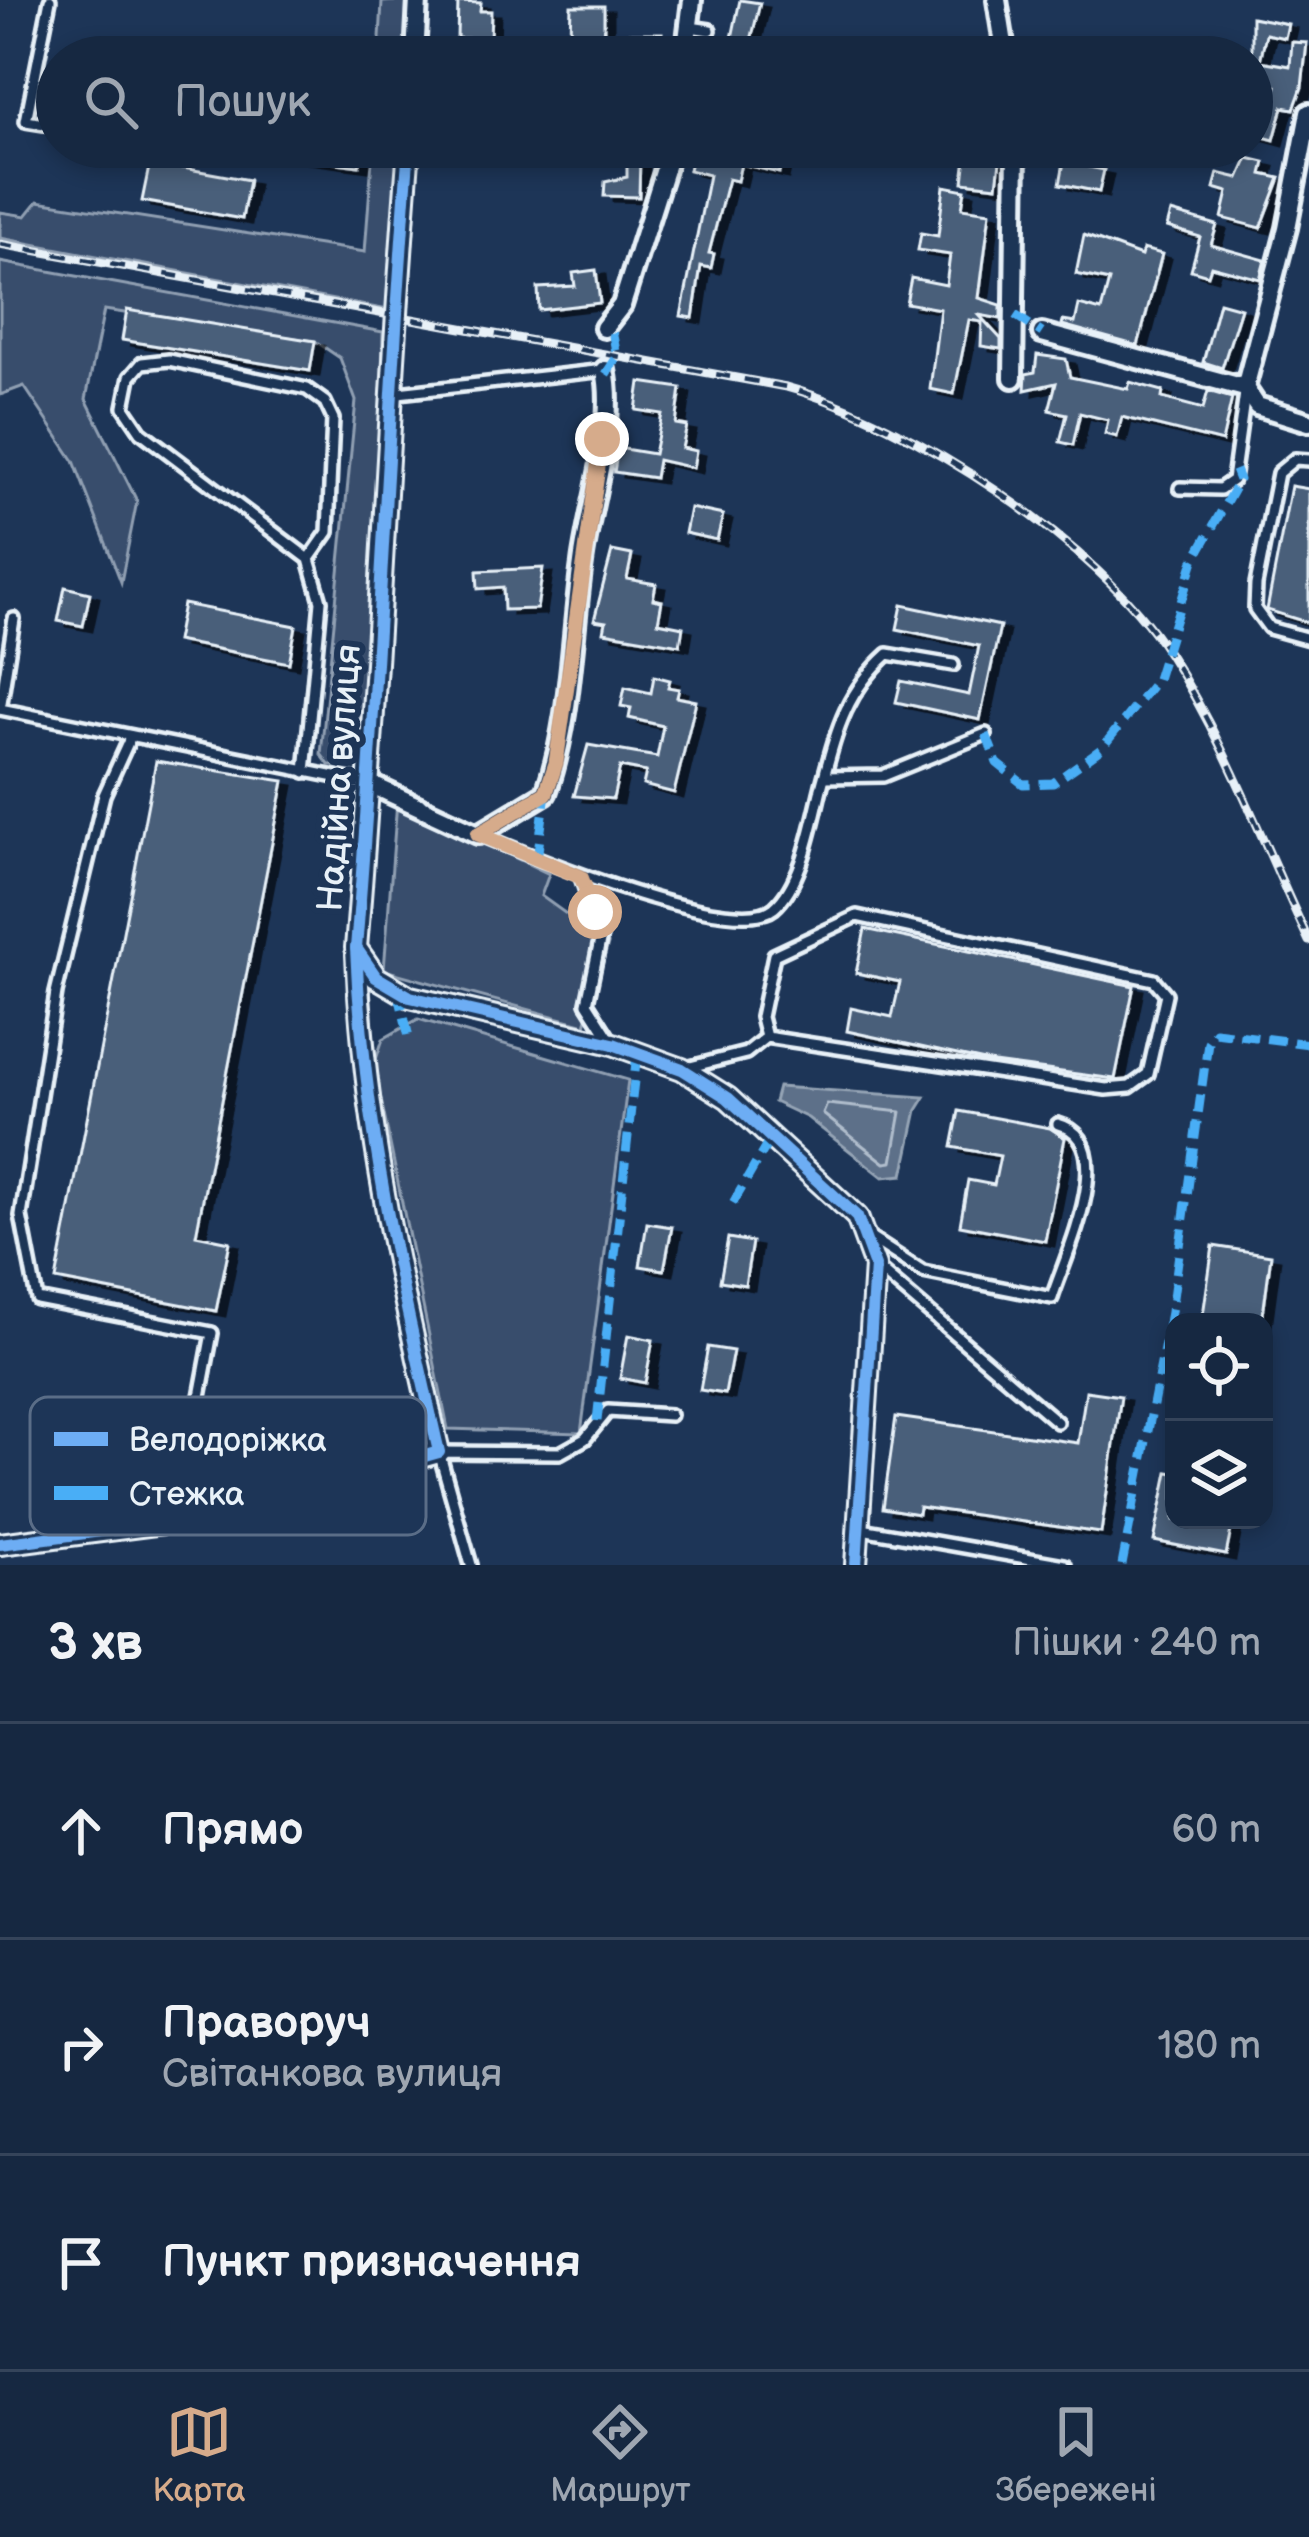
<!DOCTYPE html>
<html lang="uk">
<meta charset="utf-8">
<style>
body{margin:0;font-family:"Balsamiq Sans",sans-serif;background:#23344c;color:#f1f3f6}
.controls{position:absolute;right:36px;bottom:36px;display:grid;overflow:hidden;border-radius:24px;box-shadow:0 6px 18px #0003}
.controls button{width:108px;height:108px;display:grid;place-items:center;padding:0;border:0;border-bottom:3px solid #35445a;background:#162841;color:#f1f3f6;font:60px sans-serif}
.stop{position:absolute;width:36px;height:36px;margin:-27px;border:9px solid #d6ab8b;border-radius:50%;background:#fff}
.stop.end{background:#d6ab8b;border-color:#fff;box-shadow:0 3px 12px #0008}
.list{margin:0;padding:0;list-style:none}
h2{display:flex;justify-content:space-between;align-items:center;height:156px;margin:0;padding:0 48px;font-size:51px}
h2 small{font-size:39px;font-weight:400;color:#9ea6b1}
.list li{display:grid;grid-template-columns:78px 1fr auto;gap:36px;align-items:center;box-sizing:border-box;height:216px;padding:0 48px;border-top:3px solid #35445a}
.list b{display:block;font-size:45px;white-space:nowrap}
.list p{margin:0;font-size:39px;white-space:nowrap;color:#9ea6b1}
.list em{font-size:39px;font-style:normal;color:#9ea6b1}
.icon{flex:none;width:66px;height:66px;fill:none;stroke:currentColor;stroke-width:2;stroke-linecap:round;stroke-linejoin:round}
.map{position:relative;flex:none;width:1309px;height:1565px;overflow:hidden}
.search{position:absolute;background:#162841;box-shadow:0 6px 18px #0003;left:36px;right:36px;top:36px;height:132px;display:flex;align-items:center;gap:30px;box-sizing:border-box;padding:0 42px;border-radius:66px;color:#9ea6b1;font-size:45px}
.sheet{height:804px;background:#162841}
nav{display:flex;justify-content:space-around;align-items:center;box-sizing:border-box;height:168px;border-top:3px solid #35445a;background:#162841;font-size:33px;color:#9ea6b1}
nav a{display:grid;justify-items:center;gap:6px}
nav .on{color:#d6ab8b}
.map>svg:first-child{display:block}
</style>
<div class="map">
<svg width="1309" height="1565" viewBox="0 0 1309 1565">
<defs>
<filter id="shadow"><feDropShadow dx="9" dy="5" stdDeviation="0" flood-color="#0009"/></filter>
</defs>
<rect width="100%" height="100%" fill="#1d3557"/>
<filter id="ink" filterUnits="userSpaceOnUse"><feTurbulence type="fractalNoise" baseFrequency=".00833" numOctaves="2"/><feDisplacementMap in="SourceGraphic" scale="24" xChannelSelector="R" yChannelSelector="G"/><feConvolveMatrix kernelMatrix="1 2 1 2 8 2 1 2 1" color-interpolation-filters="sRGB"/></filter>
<g filter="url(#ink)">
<!-- green -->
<g fill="#374d6c" stroke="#909fb2" stroke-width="3">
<polygon points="412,0 407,57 379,57 382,2"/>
<polygon points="373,147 400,147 388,310 0,238 0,212 26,216 38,201 365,252"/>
<polygon points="0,262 383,332 379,512 364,707 342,765 329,765 321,754 356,401 340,358 315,341 104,310 86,399 137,501 121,582 74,461 24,386 0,395"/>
<polygon points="397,801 549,874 541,896 608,944 585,1025 384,970"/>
<polygon points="418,1019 628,1080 581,1433 448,1429 374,1065 383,1039"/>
</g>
<!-- water -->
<polygon fill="#5d7089" stroke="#95a4b5" stroke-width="3" points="778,1087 925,1097 917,1110 903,1175 883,1177 808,1118 774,1102"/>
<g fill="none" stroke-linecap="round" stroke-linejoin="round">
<!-- shore -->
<polygon stroke="#b0bdcc" stroke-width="3" points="827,1104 901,1112 892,1162 885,1163 823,1114"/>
</g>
<!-- building -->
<g fill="#495e7a" stroke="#e8f1f8" stroke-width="3" filter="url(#shadow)">
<polygon points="740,0 760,3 747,57 728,57"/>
<polygon points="458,2 481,3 480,11 491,11 490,39 457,38"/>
<polygon points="571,6 604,6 604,35 570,35"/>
<polygon points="1252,17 1288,24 1285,38 1266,34 1260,61 1290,66 1292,42 1307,43 1302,87 1294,109 1283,107 1274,140 1252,134 1255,114 1269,119 1276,86 1252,80"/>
<polygon points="604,33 662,33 661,57 604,52"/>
<polygon points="278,147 362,147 359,166 278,155"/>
<polygon points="694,147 739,154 740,147 761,147 783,156 779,173 741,164 737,181 728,179 709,253 714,254 711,268 701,266 693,318 681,316 709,175 689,170"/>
<polygon points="627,154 640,154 639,197 604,196 605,182 627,177"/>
<polygon points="966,157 1000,161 997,186 963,182"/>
<polygon points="1248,158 1265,162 1262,174 1280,178 1261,228 1222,218 1228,192 1214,188 1218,173 1239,178"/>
<polygon points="150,162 249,180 242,219 142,201"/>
<polygon points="1064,162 1104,170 1099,192 1060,184"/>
<polygon points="944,186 965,190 962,208 990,212 979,298 1001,305 1001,319 979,315 1001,339 1001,349 981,346 982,322 969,320 954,394 930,389 940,309 906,303 911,278 946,285 950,255 918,250 921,233 938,236"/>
<polygon points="1171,212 1217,225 1211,245 1265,260 1260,279 1211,266 1208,275 1191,270 1200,237 1167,227"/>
<polygon points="1084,235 1141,256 1143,249 1162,254 1138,346 1062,325 1063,321 1075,323 1079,305 1101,311 1109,281 1076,274"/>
<polygon points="596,270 600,303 539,310 538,288 575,286 573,273"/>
<polygon points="1219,302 1241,308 1222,368 1203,362"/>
<polygon points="127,310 315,341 310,371 122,340"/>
<polygon points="1037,355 1066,359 1070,377 1128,389 1130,382 1163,391 1162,398 1203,409 1208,391 1232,398 1222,442 1122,417 1117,437 1105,434 1108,420 1080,413 1073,445 1060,442 1067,414 1049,410 1056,383 1025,390 1026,374 1035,372"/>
<polygon points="640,382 681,388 676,424 687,426 682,448 696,451 693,468 658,460 655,478 614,472 618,448 654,454 662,414 636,410"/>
<polygon points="1291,486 1309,489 1309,623 1267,610"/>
<polygon points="690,508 723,515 717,540 685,533"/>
<polygon points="612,551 632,555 627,579 656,584 653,599 662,601 658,622 683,627 680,645 604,632 606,622 594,620"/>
<polygon points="543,568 537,609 504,610 503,587 478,589 477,571"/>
<polygon points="65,587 90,593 83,626 58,621"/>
<polygon points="183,604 296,626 289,663 176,641"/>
<polygon points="902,605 1000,626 980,720 896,702 901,681 969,695 979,646 897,629"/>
<polygon points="654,676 670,680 668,687 679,689 677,697 696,701 674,793 643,785 646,772 620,767 613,799 574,796 588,745 657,757 663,726 629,718 631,708 621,706 625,687 651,693"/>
<polygon points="156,761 284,781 196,1235 230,1242 216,1311 56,1280"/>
<polygon points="865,929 1134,986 1115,1079 994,1063 847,1031 851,1008 892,1017 900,982 856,973"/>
<polygon points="959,1111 1050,1128 1065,1138 1045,1241 960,1225 968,1180 994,1185 1000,1156 952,1147"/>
<polygon points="647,1223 672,1227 664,1270 640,1266"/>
<polygon points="728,1238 752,1242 745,1285 720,1281"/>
<polygon points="1213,1246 1271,1255 1262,1322 1202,1322"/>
<polygon points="628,1335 653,1340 645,1383 620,1378"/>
<polygon points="708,1347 733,1351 725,1394 700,1390"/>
<polygon points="1086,1391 1121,1396 1101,1533 919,1507 918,1514 883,1508 896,1417 1078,1443"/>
<polygon points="1168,1472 1174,1473 1174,1520 1233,1520 1226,1555 1154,1541"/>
</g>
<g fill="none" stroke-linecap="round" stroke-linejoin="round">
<defs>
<g id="lane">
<polyline points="50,0 26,121 57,126"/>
<polyline points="690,27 710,30"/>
<polyline points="187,147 240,155"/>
<polyline points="389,394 605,370"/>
<polyline points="1309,460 1295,459 1278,473 1256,585 1255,609 1269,628 1309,639"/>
<polyline points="1180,488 1220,489 1233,480 1245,393"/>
<polyline points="14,619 0,709 370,784"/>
<polyline points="131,736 104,795 56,993 21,1216 37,1299 212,1333 185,1476 204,1488 281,1492"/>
<polyline points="305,772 321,601 309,559 141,432 124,407 130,377 142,363 169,360 307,389 325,402 333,419 328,532 309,559"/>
<polyline points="825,777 883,776 986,734"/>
<path d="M478,834C526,854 734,941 774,908C804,882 813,818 823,781C837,729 846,692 888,654L953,665"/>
<polyline points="581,877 601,936 587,1003 613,1044"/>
<polyline points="682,1069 746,1053 766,1037 1106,1089 1130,1087 1148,1074 1166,994 1154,980 857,916 774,955 761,1017 766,1037"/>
<path d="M869,1237L923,1272L1052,1298C1065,1256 1122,1141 1058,1124"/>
<polyline points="875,1266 1057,1422"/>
<polyline points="856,1528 1065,1565"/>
<polyline points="471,1565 439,1452 560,1453 585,1439 608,1411 670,1415"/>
</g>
<g id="street">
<polyline points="997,0 1006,57"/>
<polyline points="415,57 418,0"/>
<polyline points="685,57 692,0"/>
<path d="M409,147C387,414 379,681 356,948L376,977L410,997L613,1044L682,1069L728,1098L857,1217L875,1266L856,1565"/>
<polyline points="604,328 622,305 672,147"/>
<polyline points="1042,333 1245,388 1257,406 1309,422"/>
<polyline points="1013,378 1016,147"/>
<polyline points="1245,388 1287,228 1309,113"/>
<path d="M370,784L478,834L546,793C572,718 571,641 582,563C589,507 617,424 605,370"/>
<path d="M0,1544L210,1517L439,1452C401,1286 363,1126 357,955"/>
</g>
</defs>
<!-- lane casing -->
<use href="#lane" stroke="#e8f1f8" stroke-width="18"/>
<!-- street casing -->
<use href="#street" stroke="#e8f1f8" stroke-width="26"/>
<!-- lane -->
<use href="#lane" stroke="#1d3557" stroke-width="9"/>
<!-- street -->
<use href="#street" stroke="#1d3557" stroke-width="16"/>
<defs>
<path id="rail" d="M0,244L786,387C910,421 1099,543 1169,654C1226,743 1264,846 1309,941"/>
</defs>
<!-- rail casing -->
<use href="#rail" stroke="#e8f1f8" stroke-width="9"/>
<!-- rail -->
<use href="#rail" stroke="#1d3557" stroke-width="4.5" stroke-dasharray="14" stroke-linecap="butt"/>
<!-- quiet -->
<g stroke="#49aef6" stroke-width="9" stroke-dasharray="18 9" stroke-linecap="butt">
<polyline points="1015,315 1042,333"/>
<polyline points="606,374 617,357 611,325"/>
<polyline points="986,734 997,763 1023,784 1053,783 1101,749 1157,679 1194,560 1239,480 1235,470"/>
<polyline points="537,859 546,793"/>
<polyline points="398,991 409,1037"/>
<polyline points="733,1203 772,1136"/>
<polyline points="597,1421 637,1053"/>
<polyline points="1122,1565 1171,1312 1208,1042 1215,1032 1309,1044"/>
</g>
<defs>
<g id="cycleway">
<path d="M409,147C387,414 379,681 356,948L376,977L410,997L613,1044L682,1069L728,1098L857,1217L875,1266L856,1565"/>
<path d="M0,1544L210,1517L439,1452C400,1282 363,1124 356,948"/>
</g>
</defs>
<!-- cycleway casing -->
<use href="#cycleway" stroke="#1d3557" stroke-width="20"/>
<!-- cycleway -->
<use href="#cycleway" stroke="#6dadf4" stroke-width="12"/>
</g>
</g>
<g fill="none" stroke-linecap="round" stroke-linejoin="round" filter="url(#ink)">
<!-- route -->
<polyline stroke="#d6ab8b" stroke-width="15" points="595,912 581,877 478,834 546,793 556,763 602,439"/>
</g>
<g text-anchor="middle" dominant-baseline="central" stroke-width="12" stroke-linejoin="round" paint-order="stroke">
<!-- street labels -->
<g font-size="36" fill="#e8f1f8" stroke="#1d3557">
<text transform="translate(340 778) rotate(-86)">Надійна вулиця</text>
</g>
</g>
<!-- legend -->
<rect x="30" y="1397" width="396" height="138" rx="18" fill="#1d3557" stroke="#5a6d87" stroke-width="3"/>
<rect x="54" y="1432" width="54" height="14" fill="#6dadf4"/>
<rect x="54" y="1486" width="54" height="14" fill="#49aef6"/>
<g font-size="33" fill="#e8f1f8">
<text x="129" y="1451">Велодоріжка</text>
<text x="129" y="1505">Стежка</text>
</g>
</svg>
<div class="controls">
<button><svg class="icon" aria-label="locate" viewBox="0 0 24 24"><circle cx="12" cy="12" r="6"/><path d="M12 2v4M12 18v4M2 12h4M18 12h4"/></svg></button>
<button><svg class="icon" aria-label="layers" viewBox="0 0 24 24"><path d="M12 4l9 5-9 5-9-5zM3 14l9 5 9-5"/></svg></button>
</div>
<div class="stop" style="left:595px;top:912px"></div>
<div class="stop end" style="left:602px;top:439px"></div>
<div class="search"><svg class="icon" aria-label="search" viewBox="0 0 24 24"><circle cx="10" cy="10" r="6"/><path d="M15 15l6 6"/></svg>Пошук</div>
</div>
<section class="sheet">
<h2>3 хв<small>Пішки · 240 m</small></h2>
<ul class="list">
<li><svg class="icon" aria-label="ahead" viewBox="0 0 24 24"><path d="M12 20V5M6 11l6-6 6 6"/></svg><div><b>Прямо</b></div><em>60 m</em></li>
<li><svg class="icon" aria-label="right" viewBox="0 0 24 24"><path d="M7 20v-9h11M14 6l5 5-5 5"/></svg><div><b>Праворуч</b><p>Світанкова вулиця</p></div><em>180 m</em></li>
<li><svg class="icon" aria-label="arrive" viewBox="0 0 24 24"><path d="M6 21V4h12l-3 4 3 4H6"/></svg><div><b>Пункт призначення</b></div></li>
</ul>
</section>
<nav>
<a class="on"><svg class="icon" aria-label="map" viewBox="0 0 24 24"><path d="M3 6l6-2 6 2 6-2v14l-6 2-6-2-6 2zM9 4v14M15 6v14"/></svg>Карта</a>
<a><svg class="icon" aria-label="directions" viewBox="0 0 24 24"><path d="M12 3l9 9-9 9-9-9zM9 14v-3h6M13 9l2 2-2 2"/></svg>Маршрут</a>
<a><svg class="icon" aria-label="saved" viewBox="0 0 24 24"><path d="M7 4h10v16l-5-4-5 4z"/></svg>Збережені</a>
</nav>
